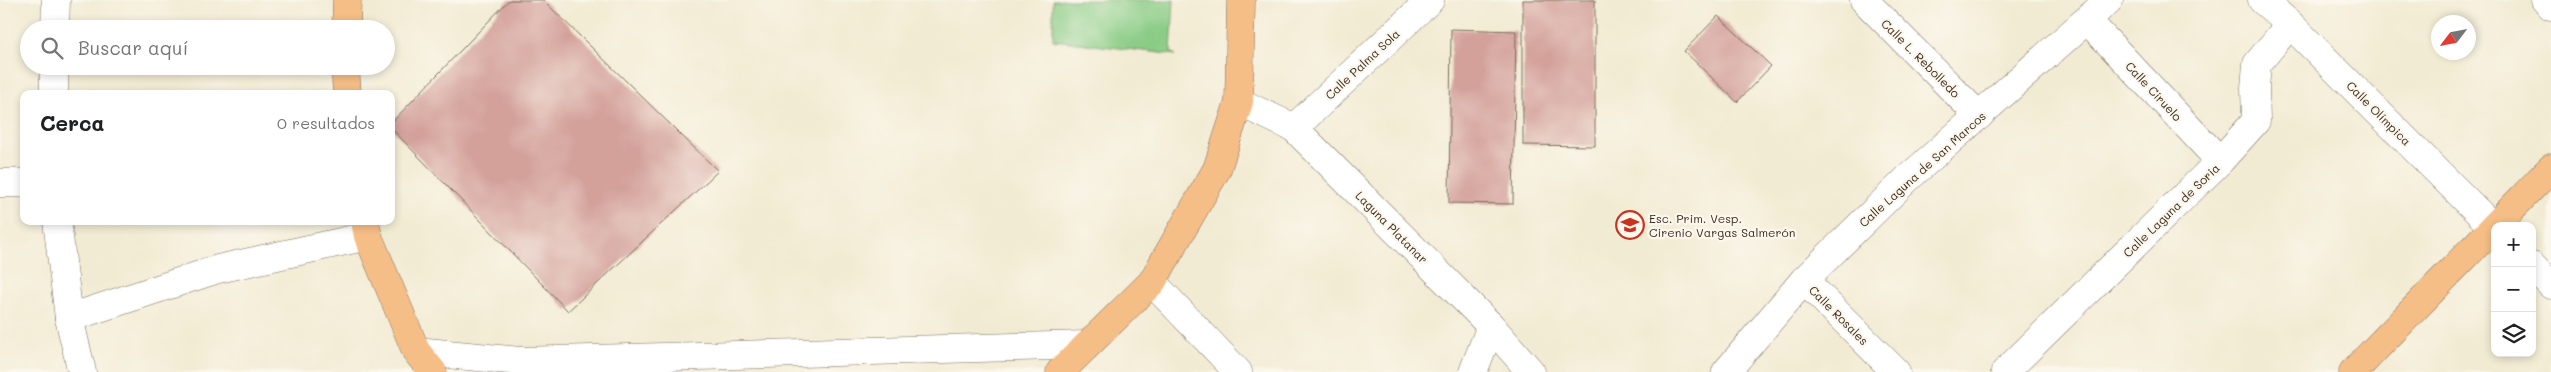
<!DOCTYPE html>
<html lang="es">
<meta charset="utf-8">
<style>
body{margin:0;font-family:Mali,sans-serif;background:#f2f2f2;color:#202124}
.controls{position:absolute;right:15px;bottom:15px;display:grid;overflow:hidden;border-radius:10px;box-shadow:0 2px 8px #0003}
.controls button{width:45px;height:45px;display:grid;place-items:center;padding:0;border:0;border-bottom:1px solid #e0e0e0;background:#fff;color:#202124;font:25px sans-serif}
.compass{position:absolute;left:2431px;top:15px;width:45px;height:45px;border-radius:50%;background:#fff;box-shadow:0 2px 8px #0003;rotate:238deg}
.list{margin:0;padding:0;list-style:none}
h2{display:flex;justify-content:space-between;align-items:center;height:65px;margin:0;padding:0 20px;font-size:21px}
h2 small{font-size:16px;font-weight:400;color:#757577}
.icon{flex:none;width:28px;height:28px;fill:none;stroke:currentColor;stroke-width:2;stroke-linecap:round;stroke-linejoin:round}
.map{position:relative;flex:none;width:2551px;height:372px;overflow:hidden}
.search{position:absolute;background:#fff;box-shadow:0 2px 8px #0003;left:20px;top:20px;width:375px;height:55px;display:flex;align-items:center;gap:12px;box-sizing:border-box;padding:0 18px;border-radius:28px;color:#757577;font-size:19px}
.panel{position:absolute;background:#fff;box-shadow:0 2px 8px #0003;left:20px;top:90px;width:375px;height:135px;border-radius:10px}
.map>svg:first-child{display:block}
</style>
<div class="map">
<svg width="2551" height="372" viewBox="0 0 2551 372">
<rect width="100%" height="100%" fill="#fbf7ec"/>
<filter id="ink" filterUnits="userSpaceOnUse"><feTurbulence type="fractalNoise" baseFrequency=".02" numOctaves="2"/><feDisplacementMap in="SourceGraphic" scale="10" xChannelSelector="R" yChannelSelector="G"/><feConvolveMatrix kernelMatrix="1 2 1 2 8 2 1 2 1" color-interpolation-filters="sRGB"/></filter>
<filter id="wash" filterUnits="userSpaceOnUse"><feTurbulence type="fractalNoise" baseFrequency=".0096" numOctaves="4" result="noise"/><feDisplacementMap in="SourceGraphic" scale="20" xChannelSelector="R" yChannelSelector="G"/><feGaussianBlur stdDeviation="1.12" result="paint"/><feColorMatrix in="noise" values="0 0 0 0 0 0 0 0 0 0 0 0 0 0 0 0 0 1.4 0 .05"/><feComposite in="paint" operator="in"/></filter>
<g filter="url(#wash)">
<rect width="100%" height="100%" fill="#f2ebd3"/>
<!-- green -->
<polygon fill="#89cc85" stroke="#627b52" points="1053,0 1174,0 1171,52 1176,55 1053,40"/>
<g id="blocks">
<!-- building -->
<g fill="#d3a09a">
<polygon points="509,0 543,0 718,171 568,311 391,128 391,123"/>
<polygon points="1523,0 1595,0 1595,146 1523,145"/>
<polygon points="1718,16 1771,66 1737,102 1684,51"/>
<polygon points="1451,29 1516,31 1513,204 1449,203"/>
</g>
</g>
</g>
<g filter="url(#ink)">
<use href="#blocks" fill-opacity="0" stroke="#7b6e5d" stroke-width="1"/>
<g fill="none" stroke-linecap="round" stroke-linejoin="round">
<defs>
<g id="minor">
<polyline points="1864,0 1979,116"/>
<polyline points="2262,0 2290,24 2495,229"/>
<polyline points="2545,0 2551,6"/>
<polyline points="2088,21 2220,161"/>
<polyline points="55,29 56,0"/>
<polyline points="54,94 54,66"/>
<polyline points="1239,102 1294,128 1491,326 1531,372"/>
<polyline points="1294,128 1430,0"/>
<polyline points="0,183 24,183"/>
<polyline points="57,221 69,318 82,372"/>
<polyline points="2532,266 2551,285"/>
<polyline points="1804,280 1896,372"/>
<polyline points="1152,282 1238,372"/>
<polyline points="69,318 218,269 368,236"/>
<polyline points="416,351 520,361 1086,345"/>
<polyline points="1473,372 1491,326"/>
<polyline points="1726,372 1804,280 1907,179 2109,0"/>
<polyline points="2005,372 2220,161 2256,121 2255,88 2257,64 2290,24"/>
</g>
<g id="major">
<polyline points="346,29 347,0"/>
<polyline points="345,66 347,94"/>
<polyline points="365,221 368,236 416,351 433,372"/>
<polyline points="1060,372 1152,282 1217,169 1239,102 1241,0"/>
<polyline points="2353,372 2551,168"/>
</g>
</defs>
<!-- minor casing -->
<use href="#minor" stroke="#7b6e5d" stroke-width="29"/>
<!-- major casing -->
<use href="#major" stroke="#7b6e5d" stroke-width="29"/>
<!-- minor -->
<use href="#minor" stroke="#fff" stroke-width="28"/>
<!-- major -->
<use href="#major" stroke="#f6be87" stroke-width="28"/>
</g>
</g>
<!-- icons -->
<defs>
<symbol id="school-ring" viewBox="-11 -11 22 22"><circle r="9.5" fill="#fbf7ec" stroke="#c8321e" stroke-width="1.5"/><path d="M0-5L7-2L0 1L-7-2ZM-4 1L0 2.5L4 1V4Q0 6-4 4Z" fill="#c8321e"/></symbol>
</defs>
<g fill-rule="evenodd">
<use href="#school-ring" x="1614" y="209" width="32" height="32"/>
</g>
<g text-anchor="middle" dominant-baseline="central" stroke-width="4.5" stroke-linejoin="round" paint-order="stroke">
<!-- street labels -->
<g font-size="12" fill="#3b2a1e" stroke="#fbf7ec">
<text transform="translate(1921 58) rotate(45)">Calle L. Rebolledo</text>
<text transform="translate(1362 64) rotate(-43)">Calle Palma Sola</text>
<text transform="translate(2154 91) rotate(47)">Calle Ciruelo</text>
<text transform="translate(2379 113) rotate(45)">Calle Olímpica</text>
<text transform="translate(1922 169) rotate(-42)">Calle Laguna de San Marcos</text>
<text transform="translate(2171 210) rotate(-44)">Calle Laguna de Soria</text>
<text transform="translate(1392 227) rotate(45)">Laguna Platanar</text>
<text transform="translate(1839 315) rotate(45)">Calle Rosales</text>
</g>
<!-- poi labels -->
<g font-size="12" fill="#3b2a1e" stroke="#fbf7ec" text-anchor="start">
<text x="1649" y="218">Esc. Prim. Vesp.<tspan x="1649" dy="14">Cirenio Vargas Salmerón</tspan></text>
</g>
</g>
</svg>
<div class="controls">
<button>+</button>
<button>−</button>
<button><svg class="icon" aria-label="layers" viewBox="0 0 24 24"><path d="M12 4l9 5-9 5-9-5zM3 14l9 5 9-5"/></svg></button>
</div>
<svg class="compass" viewBox="-18 -18 36 36"><path d="M0-13l5 13h-10z" fill="#e53935"/><path d="M0 13l5-13h-10z" fill="#757577"/></svg>
<div class="search"><svg class="icon" aria-label="search" viewBox="0 0 24 24"><circle cx="10" cy="10" r="6"/><path d="M15 15l6 6"/></svg>Buscar aquí</div>
<section class="panel">
<h2>Cerca<small>0 resultados</small></h2>
<ul class="list">
</ul>
</section>
</div>
